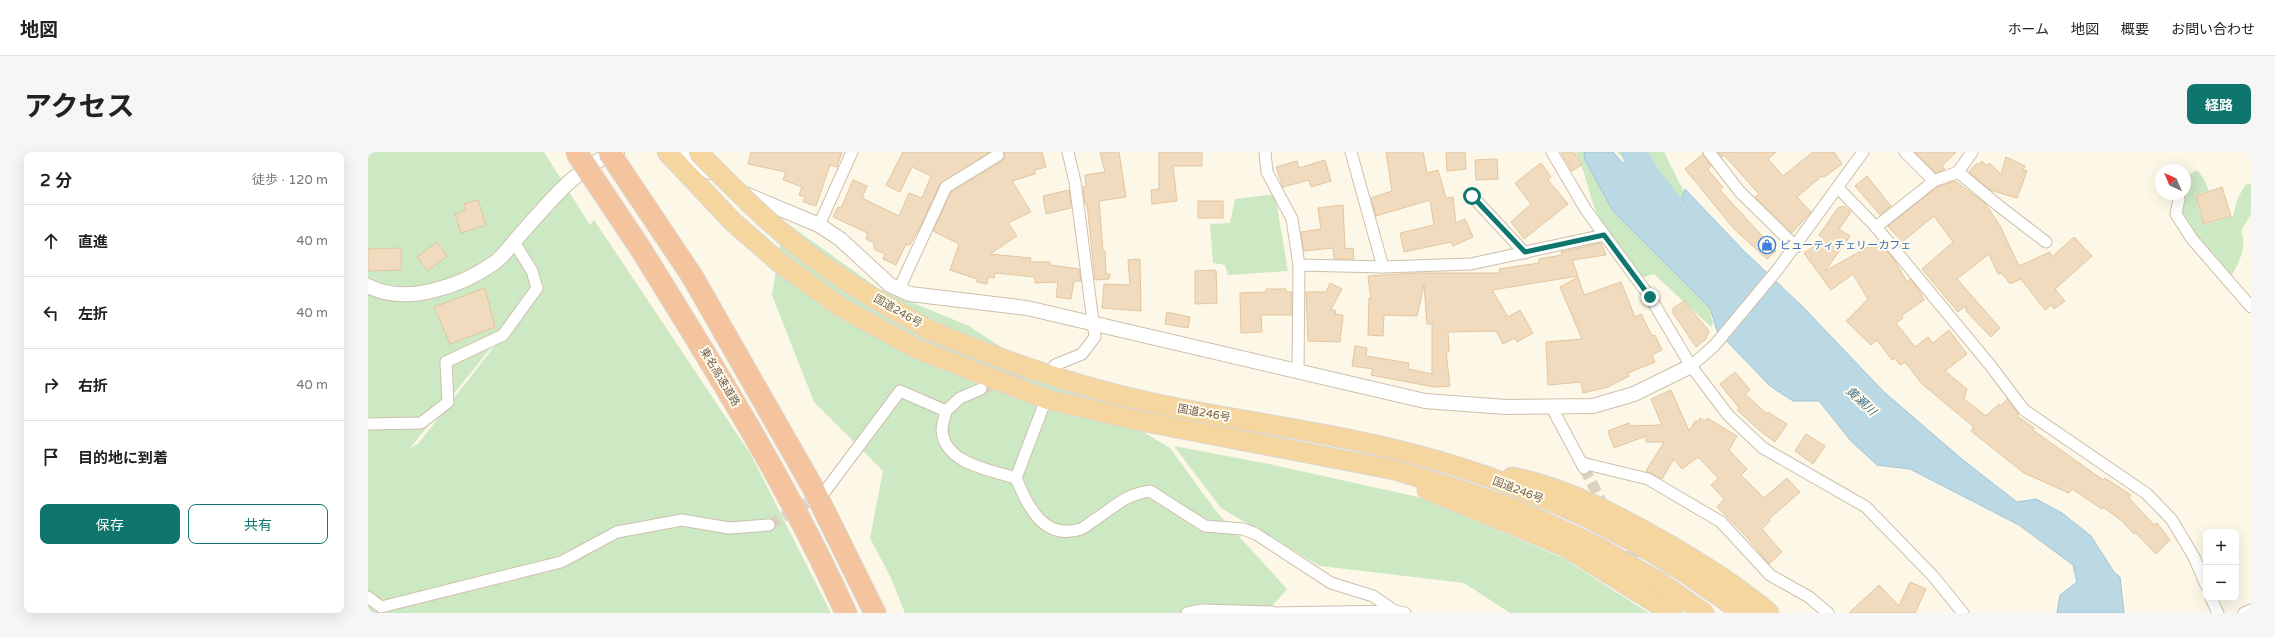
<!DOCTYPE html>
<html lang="ja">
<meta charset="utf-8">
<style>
body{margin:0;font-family:"Varela Round","Noto Sans JP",sans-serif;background:#f6f6f6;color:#222}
.controls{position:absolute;right:12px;bottom:12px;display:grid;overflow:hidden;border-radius:8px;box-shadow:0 4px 16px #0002}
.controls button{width:36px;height:36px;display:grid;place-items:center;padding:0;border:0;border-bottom:1px solid #e0e0e0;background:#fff;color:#222;font:20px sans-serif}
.compass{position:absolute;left:1787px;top:12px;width:36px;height:36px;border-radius:50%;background:#fff;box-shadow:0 4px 16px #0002;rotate:316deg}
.stop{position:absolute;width:12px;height:12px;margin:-9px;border:3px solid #0f766e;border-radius:50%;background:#fff}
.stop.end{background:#0f766e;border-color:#fff;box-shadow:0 1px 4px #0008}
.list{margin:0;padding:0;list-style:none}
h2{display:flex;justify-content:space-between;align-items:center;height:52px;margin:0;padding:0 16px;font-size:17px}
h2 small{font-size:13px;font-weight:400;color:#767676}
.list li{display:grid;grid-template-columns:26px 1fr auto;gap:12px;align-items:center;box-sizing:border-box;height:72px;padding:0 16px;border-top:1px solid #e0e0e0}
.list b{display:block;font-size:15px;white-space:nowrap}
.list em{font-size:13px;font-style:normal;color:#767676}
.actions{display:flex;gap:8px;padding:12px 16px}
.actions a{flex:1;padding:9px 0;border:1px solid #0f766e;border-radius:8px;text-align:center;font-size:14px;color:#0f766e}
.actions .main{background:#0f766e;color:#fff}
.icon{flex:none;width:22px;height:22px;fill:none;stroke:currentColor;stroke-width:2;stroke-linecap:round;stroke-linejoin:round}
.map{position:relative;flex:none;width:1883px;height:461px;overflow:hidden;border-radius:8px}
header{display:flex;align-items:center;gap:24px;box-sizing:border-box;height:56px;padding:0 20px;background:#fff;border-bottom:1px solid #e0e0e0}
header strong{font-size:19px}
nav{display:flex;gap:22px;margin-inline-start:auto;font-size:14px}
.intro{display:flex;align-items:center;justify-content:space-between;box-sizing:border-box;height:96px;padding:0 24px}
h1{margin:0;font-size:28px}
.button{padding:10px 18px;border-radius:8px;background:#0f766e;color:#fff;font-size:14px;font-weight:700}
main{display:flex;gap:24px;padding:0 24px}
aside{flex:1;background:#fff;border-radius:8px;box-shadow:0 4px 16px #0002}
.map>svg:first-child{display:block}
</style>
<header>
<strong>地図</strong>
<nav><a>ホーム</a><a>地図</a><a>概要</a><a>お問い合わせ</a></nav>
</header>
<div class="intro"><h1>アクセス</h1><a class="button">経路</a></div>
<main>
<aside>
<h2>2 分<small>徒歩 · 120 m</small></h2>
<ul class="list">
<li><svg class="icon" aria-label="ahead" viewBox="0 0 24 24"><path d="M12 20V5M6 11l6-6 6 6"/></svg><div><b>直進</b></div><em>40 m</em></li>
<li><svg class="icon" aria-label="left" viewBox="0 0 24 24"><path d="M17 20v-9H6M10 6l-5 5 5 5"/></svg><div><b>左折</b></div><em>40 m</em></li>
<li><svg class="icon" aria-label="right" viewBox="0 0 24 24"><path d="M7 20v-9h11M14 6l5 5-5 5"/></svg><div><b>右折</b></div><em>40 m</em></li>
<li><svg class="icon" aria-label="arrive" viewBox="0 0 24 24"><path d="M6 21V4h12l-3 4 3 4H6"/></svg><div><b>目的地に到着</b></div></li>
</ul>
<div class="actions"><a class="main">保存</a><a>共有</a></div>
</aside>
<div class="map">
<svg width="1883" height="461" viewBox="0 0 1883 461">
<rect width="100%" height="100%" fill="#fcf7e6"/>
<!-- green -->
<g fill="#cde9c4" fill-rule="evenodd">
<path d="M0,0H176L222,73L226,68L383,303L463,461H0ZM190,113L50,292L42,296Z"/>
<path d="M1208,0H1218L1288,102L1341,155L1345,172L1343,175L1286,122L1273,126C1261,110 1246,93 1236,76C1222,52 1219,24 1208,0Z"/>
<polygon points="1249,0 1296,0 1336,80 1325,77 1297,44 1284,20 1259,10"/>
<path d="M1829,18L1836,27L1841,39L1827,43L1836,73L1865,64L1869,48L1877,33L1883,31V62L1873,79C1880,94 1870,114 1861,127L1812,64L1813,42H1817V25Z"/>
<polygon points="907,42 920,119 860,123 857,113 845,111 842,72 862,71 867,47"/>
<polygon points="416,69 511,137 601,174 642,201 802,296 848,359 919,437 898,461 537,461 523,426 502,386 515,319 446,250 404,143"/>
<polygon points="806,294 901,312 1050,345 1193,405 1281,461 1142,461 1096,431 952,414 853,356"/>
</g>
<!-- water -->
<polygon fill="#bbd8e5" stroke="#a1c5d7" points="1216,0 1245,0 1255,11 1281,19 1283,35 1322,83 1336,80 1314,46 1317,37 1376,99 1435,155 1516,240 1595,308 1649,350 1668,347 1694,361 1723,384 1746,420 1752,425 1756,461 1689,461 1692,443 1709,430 1705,413 1651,373 1542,317 1509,313 1483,289 1451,249 1425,249 1402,234 1349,179 1342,156 1245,59 1217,8"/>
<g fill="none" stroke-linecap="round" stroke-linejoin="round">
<!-- river -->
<polyline stroke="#bbd8e5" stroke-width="26" points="1266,0 1278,23 1347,109"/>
</g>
<!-- building -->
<g fill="#f1dbbe" stroke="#e3c59f">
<polygon points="383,0 474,0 469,15 462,13 448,54 435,50 437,45 431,43 434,35 415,28 418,20 380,12"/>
<polygon points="535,0 622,0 572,32 553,73 542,93 538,92 528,113 515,107 517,102 506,97 506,91 498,87 500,81 465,65 470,55 473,56 485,28 499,34 494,46 531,64 541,41 554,46 563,24 544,15 532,40 518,33"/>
<polygon points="636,0 674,0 678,15 667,18 667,22 644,29 663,60 640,71 649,84 622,102 663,106 662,110 682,110 682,113 711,117 713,129 706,129 703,147 688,145 690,130 667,131 667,125 627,121 626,126 620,125 619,132 609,130 609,127 582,118 591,92 565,79 583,40 634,9 636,6"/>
<polygon points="732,0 751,0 758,45 731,49 735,99 737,99 738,122 742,122 741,127 727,128 719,52 717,52 715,35 718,34 717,23 737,20"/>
<polygon points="791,0 834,0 834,14 805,14 809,49 784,52 783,38 791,37"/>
<polygon points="1018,0 1055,0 1059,21 1070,18 1078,46 1085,45 1088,71 1097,67 1105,85 1085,94 1083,90 1036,100 1032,81 1066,73 1062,48 1008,64 1003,46 1024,39"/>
<polygon points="1078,0 1097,0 1098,17 1079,19"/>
<polygon points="1193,0 1206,0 1214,13 1204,19"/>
<polygon points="1350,0 1408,0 1400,7 1415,24 1445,0 1466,0 1474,12 1456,25 1454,24 1429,45 1443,60 1424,81 1387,45 1391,42 1356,3 1354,5"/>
<polygon points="1547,0 1588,0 1574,14 1577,17 1568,21"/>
<polygon points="1335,2 1343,14 1340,17 1341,19 1355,35 1352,38 1408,99 1399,107 1366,77 1317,17"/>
<polygon points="1638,5 1657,14 1655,18 1659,19 1649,46 1622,38 1601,20 1609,11 1611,13 1614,9 1619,14 1621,11 1633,22"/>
<polygon points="1129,7 1130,27 1108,28 1107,8"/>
<polygon points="957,8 963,29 943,35 941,28 915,35 908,15 929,9 931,16"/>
<polygon points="1173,11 1183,25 1180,28 1200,52 1156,87 1143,70 1163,52 1147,31"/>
<polygon points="1499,24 1523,54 1512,63 1487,34"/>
<polygon points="1587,29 1617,51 1632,74 1651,114 1682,100 1684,105 1706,85 1724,104 1687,137 1697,149 1686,157 1683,153 1677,158 1653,127 1642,132 1634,121 1630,122 1621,102 1589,127 1632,176 1623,185 1599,160 1597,154 1590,160 1554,117 1585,90 1566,64 1534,90 1520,74 1569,35"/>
<polygon points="1854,35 1863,64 1836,72 1828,44"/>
<polygon points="701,38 703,56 678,62 675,44"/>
<polygon points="110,48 118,73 93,81 87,62 98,58 96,52"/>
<rect x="830" y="49" width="25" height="17"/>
<polygon points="975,53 977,97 985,96 986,107 966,107 965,96 936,99 933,80 953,77 950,56"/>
<polygon points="1476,54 1483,60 1471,77 1482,84 1457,119 1511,89 1527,109 1539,130 1542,127 1552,140 1556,148 1534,163 1535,166 1528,171 1547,195 1560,185 1565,191 1581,178 1599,202 1577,219 1599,237 1596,247 1618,264 1631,252 1633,254 1639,247 1651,262 1649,264 1666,276 1665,278 1735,328 1737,326 1763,343 1761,346 1786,373 1789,371 1802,388 1788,402 1767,380 1766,382 1754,369 1735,355 1734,357 1704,337 1701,341 1656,321 1603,279 1606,275 1554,232 1537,210 1532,213 1527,206 1524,208 1509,188 1503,193 1478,169 1500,147 1485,122 1463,138 1436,101 1456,87 1451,83 1470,56"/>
<polygon points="69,90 79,104 60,119 49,105"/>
<polygon points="1233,91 1238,103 1204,108 1210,124 1124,138 1140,165 1152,158 1165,181 1149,190 1147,186 1135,192 1128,179 1080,180 1081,200 1078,200 1082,234 1066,235 1003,223 1005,217 984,214 987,194 999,196 998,204 1041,211 1040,217 1064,222 1064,172 1059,172 1056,133 1049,164 1016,163 1015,184 1000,183 1001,146 1003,147 1000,124 1049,121 1132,121 1131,117 1171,111 1171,107 1194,103 1193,100"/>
<polygon points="33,96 33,118 0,119 0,97"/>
<polygon points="772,107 773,159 734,156 736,132 762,133 760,108"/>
<polygon points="848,118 849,151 827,152 827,119"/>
<polygon points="1210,125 1216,143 1253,130 1267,165 1273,162 1284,184 1287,183 1294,198 1284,203 1287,210 1260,221 1261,224 1240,235 1215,241 1213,230 1180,233 1178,190 1214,187 1192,135"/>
<polygon points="962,131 974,137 963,157 968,159 967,162 975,163 972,190 940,189 938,140 958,140"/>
<polygon points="117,136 127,175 82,192 66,155"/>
<polygon points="898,137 918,137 918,140 924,140 924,163 893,163 894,180 873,181 872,141 898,140"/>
<polygon points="1316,149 1341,179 1338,187 1328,195 1305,161 1305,156"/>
<polygon points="799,160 822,165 820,176 797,172"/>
<polygon points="1367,220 1382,238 1377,242 1399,262 1400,260 1419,272 1407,290 1392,279 1369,258 1371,256 1352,232"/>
<polygon points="1303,238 1321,279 1328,268 1331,270 1332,266 1337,269 1339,266 1369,284 1361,298 1379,317 1373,323 1396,346 1419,326 1432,340 1401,367 1402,369 1394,377 1414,400 1401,412 1377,383 1349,355 1356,347 1343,333 1350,326 1330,305 1314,317 1306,307 1294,327 1278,319 1296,290 1278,290 1278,284 1246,296 1240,279 1261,271 1262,274 1294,273 1283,247"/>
<polygon points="1438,282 1457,294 1445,312 1427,299"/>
<polygon points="1542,430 1558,437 1547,461 1481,461 1511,433 1531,454"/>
</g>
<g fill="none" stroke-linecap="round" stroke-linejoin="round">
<!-- minor-tunnel -->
<g stroke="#dad2bf" stroke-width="11" stroke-dasharray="11 5.5" stroke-linecap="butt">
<polyline points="613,237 668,219"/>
<polyline points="1216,316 1238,358"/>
<polyline points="401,373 453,343"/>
<polyline points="1252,384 1294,451"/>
</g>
<defs>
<g id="minor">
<polyline points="897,0 899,20 924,67 931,113"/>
<polyline points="983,0 1015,115"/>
<polyline points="1184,0 1218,58 1282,145 1323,214 1360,263 1395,296 1498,355 1565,424 1595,461"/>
<polyline points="1341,0 1372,40 1428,95"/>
<polyline points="1537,0 1566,29 1590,20"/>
<polyline points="1604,0 1590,20 1631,54 1678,90"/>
<polyline points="1470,36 1508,75 1622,213 1656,258 1779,342 1804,368 1826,405 1838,433"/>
<polyline points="1104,44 1157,101"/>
<polyline points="1811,47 1808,62 1824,87 1883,155"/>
<polyline points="451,73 484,0"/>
<polyline points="1508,75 1566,29"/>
<polyline points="531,137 578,35 630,3"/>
<polyline points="687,213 714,202 727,185 707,30 700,0"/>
<polyline points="1323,214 1346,194 1410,117 1495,0"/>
<polyline points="930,219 931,113 1015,115 1103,112 1236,83"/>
<polyline points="1184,256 1216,316"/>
<path d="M578,259C577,265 574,272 574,278C576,312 623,318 648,326L678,247"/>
<polyline points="0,272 53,271 80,250 78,210 135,183 169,136 164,119 146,90"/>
<polyline points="1214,311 1280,327 1353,370 1402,423 1441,445 1460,461"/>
<path d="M648,326C660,354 675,389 713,377C718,375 723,370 728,367C747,354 759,342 782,339L837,374L875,377L888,382L963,431L1005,444L1027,459L1037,461"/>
<polyline points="455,342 532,239 578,259 592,246 613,237"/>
<polyline points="0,445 13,455 193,410 249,380 314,368 361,376 401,373"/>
<polyline points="1843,446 1850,461"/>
<polyline points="819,461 834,458 904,460"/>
<polyline points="904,461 1027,459"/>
<polyline points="1876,461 1883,458"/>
</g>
<g id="tertiary">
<polyline points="311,0 342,20"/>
<polyline points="377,42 451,73 472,87 522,133 542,142 659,156 1057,249 1138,255 1225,254 1266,242 1323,214"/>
<path d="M0,134C37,154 94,134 126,111C135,105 143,93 151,84C180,52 207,15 249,0"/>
</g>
<g id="trunk">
<polyline points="299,0 365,70 412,111 474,156 549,197 678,247 768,268 1027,318 1089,337 1153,359 1226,393 1293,431 1336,461"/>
<path d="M561,178C634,208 708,235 785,251C859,267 934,276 1008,293C1122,318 1236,365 1332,431C1346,441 1361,450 1374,461"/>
<path d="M1144,325C1200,336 1250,364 1300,392C1335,413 1370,434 1401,461"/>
<polyline points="1059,338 1196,394 1304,461"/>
</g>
<g id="motorway">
<path d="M272,96C346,215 420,333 478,461"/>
<polyline points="324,124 444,334 507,461"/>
</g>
</defs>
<!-- minor casing -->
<use href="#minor" stroke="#cdc0ac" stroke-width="13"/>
<!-- tertiary casing -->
<use href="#tertiary" stroke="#cdc0ac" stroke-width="16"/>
<!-- trunk casing -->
<use href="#trunk" stroke="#dbd6d0" stroke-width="21"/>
<!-- motorway casing -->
<use href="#motorway" stroke="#dbd6d0" stroke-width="23"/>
<!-- minor -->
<use href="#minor" stroke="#fff" stroke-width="11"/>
<!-- tertiary -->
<use href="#tertiary" stroke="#fff" stroke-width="14"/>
<!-- trunk -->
<use href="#trunk" stroke="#f6d69f" stroke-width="19"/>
<!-- motorway -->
<use href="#motorway" stroke="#f4c49e" stroke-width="21"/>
<defs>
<path id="trunk-bridge" d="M330,0C374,45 417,88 469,123C498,143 531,160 561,178"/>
<g id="motorway-bridge">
<polyline points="208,0 272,96"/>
<polyline points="241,0 324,124"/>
</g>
</defs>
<!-- trunk-bridge casing -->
<use href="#trunk-bridge" stroke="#dbd6d0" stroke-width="21" stroke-linecap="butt"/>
<!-- motorway-bridge casing -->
<use href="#motorway-bridge" stroke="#dbd6d0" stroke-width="23" stroke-linecap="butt"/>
<!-- trunk-bridge -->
<use href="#trunk-bridge" stroke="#f6d69f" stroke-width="19"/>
<!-- motorway-bridge -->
<use href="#motorway-bridge" stroke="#f4c49e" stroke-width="21"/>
</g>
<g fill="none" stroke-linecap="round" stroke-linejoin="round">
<!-- route -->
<polyline stroke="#0f766e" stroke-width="5" points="1104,44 1157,100 1236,83 1282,145"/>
</g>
<!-- icons -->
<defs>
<symbol id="shop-ring" viewBox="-11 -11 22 22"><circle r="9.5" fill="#fffbec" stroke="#3f7fe0" stroke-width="1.5"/><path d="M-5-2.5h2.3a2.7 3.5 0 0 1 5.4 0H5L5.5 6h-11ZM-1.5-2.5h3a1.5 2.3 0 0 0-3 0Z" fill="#3f7fe0"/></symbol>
</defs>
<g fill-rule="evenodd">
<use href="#shop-ring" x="1389" y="83" width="20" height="20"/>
</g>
<g text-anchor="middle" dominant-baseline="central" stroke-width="4" stroke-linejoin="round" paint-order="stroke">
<!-- shop labels -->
<g font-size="11" fill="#366cbe" stroke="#fffbec" text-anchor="start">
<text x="1412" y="93">ビューティチェリーカフェ</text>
</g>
<!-- street labels -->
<g font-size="11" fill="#75614b" stroke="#fffbec">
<text transform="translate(530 159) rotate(30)">国道246号</text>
<text transform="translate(352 225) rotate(59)">東名高速道路</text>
<text transform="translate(836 261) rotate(10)">国道246号</text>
<text transform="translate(1150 338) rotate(21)">国道246号</text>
</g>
<!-- water labels -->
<g font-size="12" font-style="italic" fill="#48778e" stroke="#fffbec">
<text transform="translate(1493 249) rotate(43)">黄瀬川</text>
</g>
</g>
</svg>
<div class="controls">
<button>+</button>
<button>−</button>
</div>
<svg class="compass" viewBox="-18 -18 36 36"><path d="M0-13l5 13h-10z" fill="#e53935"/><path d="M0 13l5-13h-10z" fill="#767676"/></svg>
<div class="stop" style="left:1104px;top:44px"></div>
<div class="stop end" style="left:1282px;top:145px"></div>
</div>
</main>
